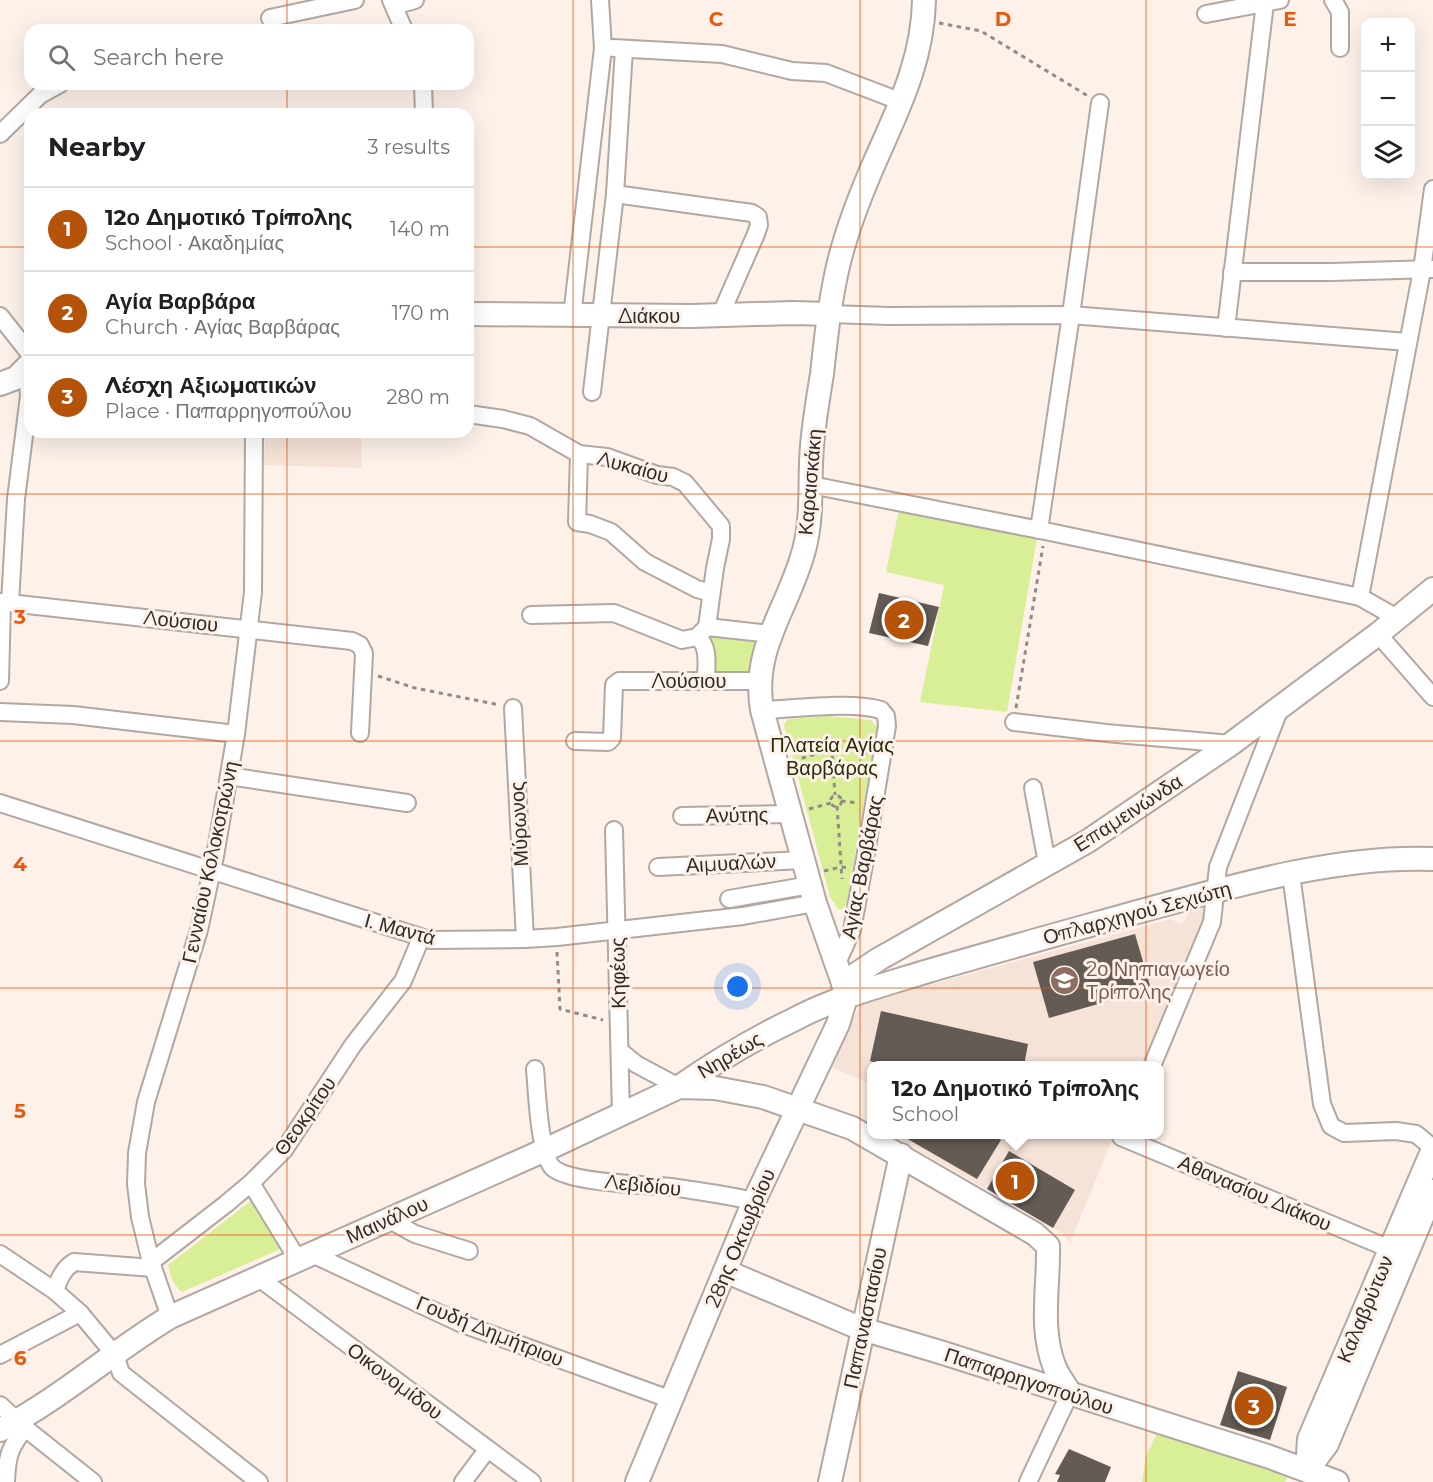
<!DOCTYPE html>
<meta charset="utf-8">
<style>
body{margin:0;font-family:Montserrat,sans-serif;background:#f2f2f2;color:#202124}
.controls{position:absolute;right:18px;top:18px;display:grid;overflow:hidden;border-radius:12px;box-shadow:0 6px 24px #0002}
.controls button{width:54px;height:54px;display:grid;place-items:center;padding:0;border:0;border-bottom:2px solid #e0e0e0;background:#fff;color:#202124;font:30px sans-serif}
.you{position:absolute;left:738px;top:987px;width:21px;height:21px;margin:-15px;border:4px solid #fff;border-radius:50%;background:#1a73e8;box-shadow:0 0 0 9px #1a73e833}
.badge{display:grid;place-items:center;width:39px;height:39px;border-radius:50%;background:#b45309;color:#fff;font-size:20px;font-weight:700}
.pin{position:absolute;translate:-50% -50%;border:3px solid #fff;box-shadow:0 2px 6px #0006}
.popup{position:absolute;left:867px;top:1061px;width:297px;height:78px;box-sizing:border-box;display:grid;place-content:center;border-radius:12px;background:#fff;filter:drop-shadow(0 2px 4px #0005);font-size:20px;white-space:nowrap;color:#757577}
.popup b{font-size:22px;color:#202124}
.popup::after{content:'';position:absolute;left:50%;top:100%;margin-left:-12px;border:12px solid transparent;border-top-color:#fff}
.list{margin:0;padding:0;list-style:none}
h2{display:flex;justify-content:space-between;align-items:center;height:78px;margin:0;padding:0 24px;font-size:26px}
h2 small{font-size:20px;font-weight:400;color:#757577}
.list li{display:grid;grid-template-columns:39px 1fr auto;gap:18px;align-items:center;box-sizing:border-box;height:84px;padding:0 24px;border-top:2px solid #e0e0e0}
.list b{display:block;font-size:22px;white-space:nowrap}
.list p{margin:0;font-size:20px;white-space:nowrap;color:#757577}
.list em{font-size:20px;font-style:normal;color:#757577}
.icon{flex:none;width:33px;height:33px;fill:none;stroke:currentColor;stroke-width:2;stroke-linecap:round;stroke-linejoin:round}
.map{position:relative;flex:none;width:1433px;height:1482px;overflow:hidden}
.search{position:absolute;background:#fff;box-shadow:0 6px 24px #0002;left:24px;top:24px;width:450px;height:66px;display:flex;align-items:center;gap:15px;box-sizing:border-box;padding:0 21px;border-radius:18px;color:#757577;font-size:22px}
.panel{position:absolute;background:#fff;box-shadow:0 6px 24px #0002;left:24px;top:108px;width:450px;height:330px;border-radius:18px}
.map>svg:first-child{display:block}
</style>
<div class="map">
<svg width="1433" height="1482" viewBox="0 0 1433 1482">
<rect width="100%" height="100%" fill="#fdf1ea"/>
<!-- built -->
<g fill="#f6e3d8">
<polygon points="265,432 361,432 362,468 264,465"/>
<polygon points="1208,908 1143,1065 871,1066 871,1084 831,1067 860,1004 1171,919 1182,925 1189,912"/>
<polygon points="892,1135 1114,1135 1070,1243 1062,1233"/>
</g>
<!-- green -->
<g fill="#d9ef97">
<polygon points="899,509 1037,538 1007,712 920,702 944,585 886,572"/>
<polygon points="743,635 753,638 756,645 750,675 712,674 709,666 710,640 714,636"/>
<polygon points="826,716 871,720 877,727 847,902 844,909 838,909 830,897 784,725 788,719"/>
<path d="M256,1197L285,1247L182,1292C173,1285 170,1276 168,1265Z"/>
<polygon points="1158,1430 1282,1466 1287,1478 1285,1482 1142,1482 1146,1456"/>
</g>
<!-- building -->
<g fill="#635b54">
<polygon points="879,593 939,607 928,646 869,633"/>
<polygon points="1135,934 1151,989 1049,1018 1033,962"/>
<polygon points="881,1011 1028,1044 1024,1066 890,1066 870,1061"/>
<polygon points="899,1134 992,1134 1001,1140 977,1179"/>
<polygon points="1009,1151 1075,1190 1053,1228 987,1189"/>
<polygon points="1238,1371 1287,1387 1270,1440 1220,1425"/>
<polygon points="1069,1449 1111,1467 1105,1482 1057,1482 1060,1475 1055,1474"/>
</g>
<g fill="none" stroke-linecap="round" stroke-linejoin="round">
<defs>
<g id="street">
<polyline points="391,0 404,30"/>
<polyline points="1333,0 1340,12 1340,48"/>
<polyline points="394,6 415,0"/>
<polyline points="1206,14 1280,0"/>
<polyline points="270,18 355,0"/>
<polyline points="613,48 722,54 792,71 826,73 902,102"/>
<polyline points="423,84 424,114"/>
<polyline points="0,134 40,95 60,84"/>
<polyline points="615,194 752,213 758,217 759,225 756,234 720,316"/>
<polyline points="1232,272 1332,272 1432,269"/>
<polyline points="830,314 889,316 1071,315 1408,342"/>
<polyline points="0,316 30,354"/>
<polyline points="572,316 603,48 600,0"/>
<polyline points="1226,328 1265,3"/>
<polyline points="592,392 615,194 624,49"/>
<polyline points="468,414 503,419 530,426 579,454 607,457 657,475 673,477 685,483 721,526 721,539 715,568 707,627"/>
<polyline points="579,454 577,522 590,524 611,532 645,562 697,589 711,593"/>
<polyline points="811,485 1045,531 1360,597 1397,618"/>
<polyline points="1039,530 1071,315 1100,103"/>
<polyline points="1360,597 1422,270 1433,189"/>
<polyline points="0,602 352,641 360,645 364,653 360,733"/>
<polyline points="10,603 16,499 29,396 28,382 25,370"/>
<polyline points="531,615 614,613 682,640 697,637 707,627 771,634"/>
<polyline points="1378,634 1433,697"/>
<path d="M697,637C710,646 706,666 706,681"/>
<polyline points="0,681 2,602"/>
<polyline points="513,708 525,939"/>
<path d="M762,710C794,709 852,701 881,710L886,716L887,726L865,859L852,930L837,963"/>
<polyline points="0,712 73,715 236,734"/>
<polyline points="1014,722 1106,733 1231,744"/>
<polyline points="575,741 608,742 612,738 614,685 619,681 759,681"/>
<polyline points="229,776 407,803"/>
<polyline points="1033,788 1047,863"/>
<polyline points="0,803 430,940 525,939 557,937 743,916 815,903"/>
<polyline points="682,816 791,814"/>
<polyline points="614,830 621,1115"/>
<polyline points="658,867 803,860"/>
<polyline points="1291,874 1322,1104 1331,1126 1344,1133 1396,1131 1416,1134 1433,1148"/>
<polyline points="729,899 810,885"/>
<polyline points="620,1051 636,1064 679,1087"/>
<polyline points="1152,1066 1212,922 1218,867 1280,708"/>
<path d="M535,1069C537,1090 539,1155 553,1168C570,1183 647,1185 671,1187C699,1191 726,1195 754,1201"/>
<polyline points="1121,1137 1390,1249"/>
<polyline points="251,1183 298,1260"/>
<polyline points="388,1219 415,1234 469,1251"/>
<polyline points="0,1254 55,1291 80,1313 115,1355 121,1373 259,1482"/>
<polyline points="312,1254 460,1323 672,1400"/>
<polyline points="151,1262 226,1204 251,1183 284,1150 353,1045 403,981 421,938"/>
<polyline points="259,1278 532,1482"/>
<path d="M55,1291C59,1279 63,1269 74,1262L153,1268"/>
<polyline points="170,1317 151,1262 140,1217 136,1184 137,1153 146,1102 199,930 215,856 236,734 253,592 254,432"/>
<polyline points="0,1355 80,1313"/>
<polyline points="0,1405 25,1428 93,1482"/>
<path d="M6,1482C7,1457 9,1448 25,1428"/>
<polyline points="463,1482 487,1450"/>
<polyline points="1028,1482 1070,1393"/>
</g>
<g id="secondary">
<polyline points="468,314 692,316 793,313 830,314"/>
<polyline points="0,384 16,378 30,364"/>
<polyline points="843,983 879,959 1088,841 1231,744 1378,634 1433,589"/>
<path d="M679,1087C715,1062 753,1039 793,1020C834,998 880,986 925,972C993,952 1062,933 1130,914C1226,888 1334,855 1433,859"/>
<polyline points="725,1271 862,1329 940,1352 1270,1457 1337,1482"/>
<path d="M0,1430C61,1398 112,1352 170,1317L545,1150L679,1087L715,1088L763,1097L852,1128L1035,1234L1048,1246C1049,1287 1039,1329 1055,1368C1059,1377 1065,1385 1070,1393"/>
<polyline points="1307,1470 1309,1439 1433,1149"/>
<polyline points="1307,1471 1327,1444 1433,1191"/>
<path d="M637,1482L754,1201L838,1024L846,997L843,983L815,903L762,710C751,646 791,605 805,546C813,513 809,480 812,446C814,422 818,398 822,374C826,337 830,299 839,262C848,226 861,193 876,159C899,107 923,59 924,0"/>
<polyline points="830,1482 901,1155"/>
</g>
</defs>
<!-- street casing -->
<use href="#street" stroke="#b2a7a1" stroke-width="20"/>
<!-- secondary casing -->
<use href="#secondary" stroke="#b2a7a1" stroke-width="26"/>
<!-- path -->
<g stroke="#938b86" stroke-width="3" stroke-dasharray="4.5 4.5" stroke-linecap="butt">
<polyline points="939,23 981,31 1088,96"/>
<polyline points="378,676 415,688 500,705"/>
<polyline points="1016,708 1043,546"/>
<polyline points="831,738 835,795"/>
<polyline points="793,761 832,749 869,754"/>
<circle cx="836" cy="801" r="5.5"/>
<polyline points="841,801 858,803"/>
<polyline points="837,806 842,879"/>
<polyline points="809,809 831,803"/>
<polyline points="824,871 841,867 850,868"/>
<polyline points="557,952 560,1009 603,1020"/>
</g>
<!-- street -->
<use href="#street" stroke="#fff" stroke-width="16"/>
<!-- secondary -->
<use href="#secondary" stroke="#fff" stroke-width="22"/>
</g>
<!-- grid -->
<path fill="none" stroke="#e8590c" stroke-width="1.5" stroke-opacity="0.55" d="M287,0V30M573,0V1482M860,0V1482M1146,0V1482M287,84V114M0,247H30M468,247H1433M287,432V1482M0,494H1433M0,741H1433M0,988H1433M0,1235H1433"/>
<!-- icons -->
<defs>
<symbol id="school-disc" viewBox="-11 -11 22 22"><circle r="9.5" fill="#8d6e63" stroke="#fdf1ea"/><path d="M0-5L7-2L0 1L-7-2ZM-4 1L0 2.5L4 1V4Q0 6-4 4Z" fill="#fff"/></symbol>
</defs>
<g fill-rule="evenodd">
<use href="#school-disc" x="1048" y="964" width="33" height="33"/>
</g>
<g text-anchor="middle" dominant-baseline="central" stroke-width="6" stroke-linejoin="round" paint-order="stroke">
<!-- street labels -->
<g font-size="20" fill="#2f2b28" stroke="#fdf1ea">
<text x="649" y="316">Διάκου</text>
<text transform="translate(633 467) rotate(15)">Λυκαίου</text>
<text transform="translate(810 482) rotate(-85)">Καραισκάκη</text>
<text transform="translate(181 621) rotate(6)">Λούσιου</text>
<text x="689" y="681">Λούσιου</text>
<text transform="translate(1128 813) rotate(-33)">Επαμεινώνδα</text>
<text transform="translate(737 815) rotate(-1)">Ανύτης</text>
<text transform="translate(519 824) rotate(-93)">Μύρωνος</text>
<text transform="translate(210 862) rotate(-78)">Γενναίου Κολοκοτρώνη</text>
<text transform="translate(731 863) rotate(-3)">Αιμυαλών</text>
<text transform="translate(862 867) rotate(-79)">Αγίας Βαρβάρας</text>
<text transform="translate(1137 913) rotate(-15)">Οπλαρχηγού Σεχιώτη</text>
<text transform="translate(400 929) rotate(15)">Ι. Μαντά</text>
<text transform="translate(618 973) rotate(-91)">Κηφέως</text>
<text transform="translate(730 1055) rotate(-31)">Νηρέως</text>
<text transform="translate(305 1116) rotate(-55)">Θεοκρίτου</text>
<text transform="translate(643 1185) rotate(6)">Λεβιδίου</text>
<text transform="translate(1255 1193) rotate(23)">Αθανασίου Διάκου</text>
<text transform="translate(387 1220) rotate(-24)">Μαινάλου</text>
<text transform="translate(740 1238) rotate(-67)">28ης Οκτωβρίου</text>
<text transform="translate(1365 1309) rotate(-67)">Καλαβρύτων</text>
<text transform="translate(865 1318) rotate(-78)">Παπαναστασίου</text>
<text transform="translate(490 1331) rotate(22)">Γουδή Δημήτριου</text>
<text transform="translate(395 1381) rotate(37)">Οικονομίδου</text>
<text transform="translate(1029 1381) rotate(18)">Παπαρρηγοπούλου</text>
</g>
<!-- park labels -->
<g font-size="20" fill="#262e06" stroke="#fdf1ea">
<text x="832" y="745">Πλατεία Αγίας<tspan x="832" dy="23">Βαρβάρας</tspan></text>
</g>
<!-- education labels -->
<g font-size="20" fill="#785e54" stroke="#fdf1ea" text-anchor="start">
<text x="1086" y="969">2ο Νηπιαγωγείο<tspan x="1086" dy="23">Τρίπολης</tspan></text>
</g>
</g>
<g font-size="20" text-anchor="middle" font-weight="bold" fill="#e8590c" stroke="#fdf1ea" stroke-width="6" stroke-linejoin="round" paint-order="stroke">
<text x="716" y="26">C</text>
<text x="1003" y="26">D</text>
<text x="1290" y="26">E</text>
<text x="20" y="624">3</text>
<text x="20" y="871">4</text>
<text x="20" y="1118">5</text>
<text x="20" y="1365">6</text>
</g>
</svg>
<div class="controls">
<button>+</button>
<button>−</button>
<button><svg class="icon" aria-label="layers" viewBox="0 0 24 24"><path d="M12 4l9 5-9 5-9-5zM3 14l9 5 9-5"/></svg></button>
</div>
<div class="you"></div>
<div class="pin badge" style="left:1015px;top:1181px">1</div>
<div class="popup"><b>12ο Δημοτικό Τρίπολης</b>School</div>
<div class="pin badge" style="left:904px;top:620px">2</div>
<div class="pin badge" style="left:1254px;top:1406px">3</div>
<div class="search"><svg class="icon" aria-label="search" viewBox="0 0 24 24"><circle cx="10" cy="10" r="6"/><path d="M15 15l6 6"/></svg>Search here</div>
<section class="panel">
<h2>Nearby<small>3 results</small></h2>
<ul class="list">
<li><span class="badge">1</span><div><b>12ο Δημοτικό Τρίπολης</b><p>School · Ακαδημίας</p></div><em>140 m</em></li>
<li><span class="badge">2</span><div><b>Αγία Βαρβάρα</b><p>Church · Αγίας Βαρβάρας</p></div><em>170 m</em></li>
<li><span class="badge">3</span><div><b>Λέσχη Αξιωματικών</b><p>Place · Παπαρρηγοπούλου</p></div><em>280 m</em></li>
</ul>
</section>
</div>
